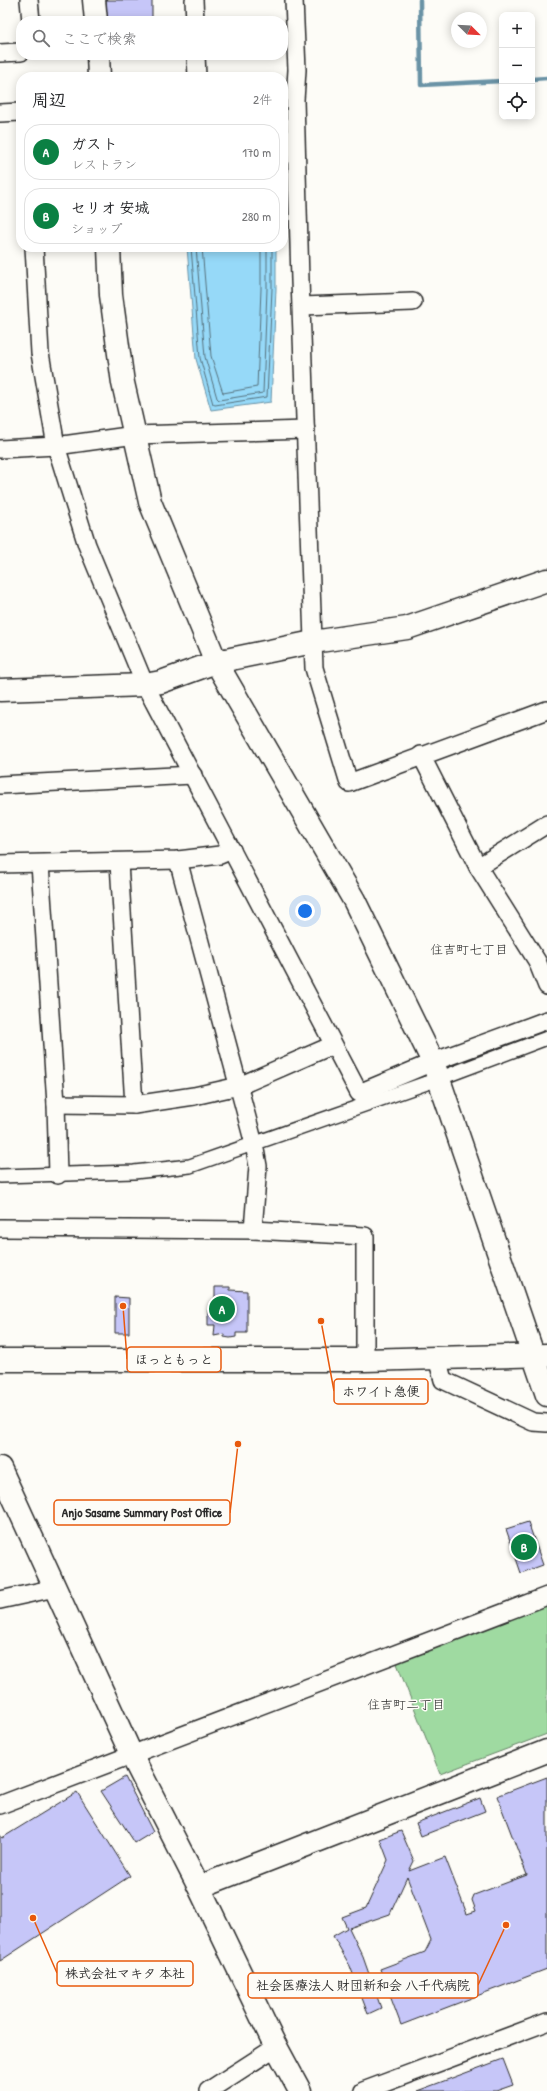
<!DOCTYPE html>
<html lang="ja">
<meta charset="utf-8">
<style>
body{margin:0;font-family:"Patrick Hand","Klee One",sans-serif;background:#f2f2f2;color:#202124}
.controls{position:absolute;right:12px;top:12px;display:grid;overflow:hidden;border-radius:8px;box-shadow:0 2px 10px #0003}
.controls button{width:36px;height:36px;display:grid;place-items:center;padding:0;border:0;border-bottom:1px solid #e0e0e0;background:#fff;color:#202124;font:20px sans-serif}
.compass{position:absolute;left:451px;top:12px;width:36px;height:36px;border-radius:50%;background:#fff;box-shadow:0 2px 10px #0003;rotate:114deg}
.you{position:absolute;left:305px;top:911px;width:14px;height:14px;margin:-10px;border:3px solid #fff;border-radius:50%;background:#1a73e8;box-shadow:0 0 0 6px #1a73e833}
.badge{display:grid;place-items:center;width:26px;height:26px;border-radius:50%;background:#0b8043;color:#fff;font-size:13px;font-weight:700}
.pin{position:absolute;translate:-50% -50%;border:2px solid #fff;box-shadow:0 1px 4px #0006}
.list{margin:0;padding:0;list-style:none}
h2{display:flex;justify-content:space-between;align-items:center;height:52px;margin:0;padding:0 16px;font-size:17px}
h2 small{font-size:13px;font-weight:400;color:#757577}
.list li{display:grid;grid-template-columns:26px 1fr auto;gap:12px;align-items:center;box-sizing:border-box;height:56px;margin:0 8px 8px;padding:0 8px;border:1px solid #e0e0e0;border-radius:16px}
.list b{display:block;font-size:15px;white-space:nowrap}
.list p{margin:0;font-size:13px;white-space:nowrap;color:#757577}
.list em{font-size:13px;font-style:normal;color:#757577}
.icon{flex:none;width:22px;height:22px;fill:none;stroke:currentColor;stroke-width:2;stroke-linecap:round;stroke-linejoin:round}
.map{position:relative;flex:none;width:547px;height:2091px;overflow:hidden}
.search{position:absolute;background:#fff;box-shadow:0 2px 10px #0003;left:16px;top:16px;width:272px;height:44px;display:flex;align-items:center;gap:10px;box-sizing:border-box;padding:0 14px;border-radius:16px;color:#757577;font-size:15px}
.panel{position:absolute;background:#fff;box-shadow:0 2px 10px #0003;left:16px;top:72px;width:272px;height:180px;border-radius:16px}
.map>svg:first-child{display:block}
</style>
<div class="map">
<svg width="547" height="2091" viewBox="0 0 547 2091">
<rect width="100%" height="100%" fill="#fdfcf7"/>
<filter id="ink" filterUnits="userSpaceOnUse"><feTurbulence type="fractalNoise" baseFrequency=".025" numOctaves="2"/><feDisplacementMap in="SourceGraphic" scale="8" xChannelSelector="R" yChannelSelector="G"/><feConvolveMatrix kernelMatrix="1 2 1 2 8 2 1 2 1" color-interpolation-filters="sRGB"/></filter>
<g filter="url(#ink)">
<!-- green -->
<polygon fill="#9fdaa1" stroke="#658266" points="547,1602 547,1734 440,1774 396,1661"/>
<!-- water -->
<polygon fill="#96d9f8" stroke="#6b93a6" points="187,247 276,247 276,289 271,402 211,410 196,359"/>
<g fill="none" stroke-linecap="round" stroke-linejoin="round">
<!-- shore -->
<g stroke="#56717d" stroke-width="1">
<polyline points="191,247 200,358 213,404 215,405 267,397 272,289 272,247"/>
<polyline points="196,247 205,357 217,398 219,400 263,393 267,289 267,247"/>
<polyline points="202,247 211,356 223,393 257,387 261,289 261,247"/>
</g>
<!-- stream -->
<g stroke="#6b93a6" stroke-width="4.5">
<polyline points="420,0 421,85 502,81"/>
<polyline points="532,79 547,78"/>
</g>
</g>
<!-- building -->
<g fill="#c6c6f8" stroke="#2b2b2b">
<polygon points="106,0 152,0 152,21 107,21"/>
<polygon points="215,1287 230,1287 230,1290 247,1291 247,1333 236,1333 236,1337 230,1338 224,1337 224,1334 214,1336 215,1325 208,1325 208,1309 215,1311"/>
<polygon points="115,1297 129,1298 129,1333 115,1333"/>
<polygon points="528,1522 543,1565 521,1573 506,1529"/>
<polygon points="125,1777 153,1832 135,1843 101,1791"/>
<polygon points="547,1777 547,1969 401,2025 380,1969 425,1952 431,1940 407,1877 390,1914 349,1928 363,1957 381,2008 368,2014 350,1966 333,1936 347,1928 342,1917 366,1908 388,1860 380,1839 401,1831 414,1861 409,1871 445,1857 467,1914 476,1911 472,1900 474,1895 527,1875 497,1796"/>
<polygon points="77,1792 130,1876 0,1961 0,1835 2,1838"/>
<polygon points="480,1798 485,1811 421,1836 416,1823"/>
<polygon points="503,2059 513,2085 496,2091 417,2091"/>
</g>
<g fill="none" stroke-linecap="round" stroke-linejoin="round">
<defs>
<polyline id="pedestrian" points="0,1176 134,1172 190,1166 438,1079 547,1038"/>
<g id="minor">
<polyline points="29,0 31,21"/>
<polyline points="194,0 195,21"/>
<polyline points="294,0 297,70 295,100 300,280 314,668 349,783 547,710"/>
<polyline points="0,53 21,52"/>
<polyline points="196,55 197,77"/>
<polyline points="0,113 21,112"/>
<polyline points="34,247 40,353 56,446 87,545 145,685 359,1093 433,1062 547,1020"/>
<polyline points="302,306 413,302"/>
<polyline points="0,449 56,446 135,435 306,430"/>
<polyline points="421,755 478,867 537,961 547,986"/>
<polyline points="0,785 193,775"/>
<polyline points="178,860 254,1144 258,1166 253,1230"/>
<polyline points="119,863 134,1105"/>
<polyline points="0,864 178,860 220,855 232,850"/>
<polyline points="40,864 56,1104 58,1175"/>
<polyline points="478,867 547,824"/>
<polyline points="56,1104 134,1105 194,1096 239,1086 333,1045"/>
<polyline points="0,1228 253,1230 365,1236 365,1360"/>
<polyline points="437,1358 443,1380 533,1422 547,1423"/>
<polyline points="0,1600 55,1588"/>
<polyline points="0,1805 547,1596"/>
<polyline points="208,2091 276,2047"/>
<polyline points="363,2091 547,2022"/>
</g>
<g id="tertiary">
<polyline points="94,0 96,21"/>
<polyline points="98,55 99,77"/>
<polyline points="109,247 111,295 123,383 150,502 216,662 354,900 433,1062 547,1395"/>
<polyline points="0,690 145,685 161,682 216,662 313,642 407,628 547,580"/>
<polyline points="0,1360 365,1360 547,1355"/>
<polyline points="0,1468 132,1756 199,1887 273,2041 300,2091"/>
<polyline points="199,1887 547,1751"/>
</g>
</defs>
<!-- pedestrian casing -->
<use href="#pedestrian" stroke="#2b2b2b" stroke-width="16"/>
<!-- minor casing -->
<use href="#minor" stroke="#2b2b2b" stroke-width="20"/>
<!-- tertiary casing -->
<use href="#tertiary" stroke="#2b2b2b" stroke-width="25"/>
<!-- pedestrian -->
<use href="#pedestrian" stroke="#fdfcf7" stroke-width="13"/>
<!-- minor -->
<use href="#minor" stroke="#fdfcf7" stroke-width="17"/>
<!-- tertiary -->
<use href="#tertiary" stroke="#fdfcf7" stroke-width="22"/>
</g>
</g>
<g text-anchor="middle" dominant-baseline="central" stroke-width="3" stroke-linejoin="round" paint-order="stroke">
<!-- neighbourhood labels -->
<g font-size="13" fill="#2b2b2b" stroke="#fdfcf7">
<text x="469" y="949">住吉町七丁目</text>
<text x="406" y="1704">住吉町二丁目</text>
</g>
</g>
<!-- callouts -->
<path fill="none" stroke="#e8590c" stroke-width="1.5" d="M123 1306L127 1359M321 1321L334 1391M238 1444L230 1513M33 1918L57 1973M506 1925L478 1985"/>
<g fill="#e8590c" stroke="#fdfcf7" stroke-width="1.5">
<circle cx="123" cy="1306" r="4"/>
<circle cx="321" cy="1321" r="4"/>
<circle cx="238" cy="1444" r="4"/>
<circle cx="33" cy="1918" r="4"/>
<circle cx="506" cy="1925" r="4"/>
</g>
<g fill="#fdfcf7" stroke="#e8590c" stroke-width="1.5">
<rect x="127" y="1347" width="94" height="25" rx="4"/>
<rect x="334" y="1379" width="94" height="25" rx="4"/>
<rect x="54" y="1500" width="176" height="25" rx="4"/>
<rect x="57" y="1961" width="136" height="25" rx="4"/>
<rect x="248" y="1973" width="230" height="25" rx="4"/>
</g>
<g font-size="13" text-anchor="middle" font-weight="bold" fill="#2b2b2b">
<text x="174" y="1364">ほっともっと</text>
<text x="381" y="1396">ホワイト急便</text>
<text x="142" y="1517">Anjo Sasame Summary Post Office</text>
<text x="125" y="1978">株式会社マキタ 本社</text>
<text x="363" y="1990">社会医療法人 財団新和会 八千代病院</text>
</g>
</svg>
<div class="controls">
<button>+</button>
<button>−</button>
<button><svg class="icon" aria-label="locate" viewBox="0 0 24 24"><circle cx="12" cy="12" r="6"/><path d="M12 2v4M12 18v4M2 12h4M18 12h4"/></svg></button>
</div>
<svg class="compass" viewBox="-18 -18 36 36"><path d="M0-13l5 13h-10z" fill="#e53935"/><path d="M0 13l5-13h-10z" fill="#757577"/></svg>
<div class="you"></div>
<div class="pin badge" style="left:222px;top:1309px">A</div>
<div class="pin badge" style="left:524px;top:1547px">B</div>
<div class="search"><svg class="icon" aria-label="search" viewBox="0 0 24 24"><circle cx="10" cy="10" r="6"/><path d="M15 15l6 6"/></svg>ここで検索</div>
<section class="panel">
<h2>周辺<small>2件</small></h2>
<ul class="list">
<li><span class="badge">A</span><div><b>ガスト</b><p>レストラン</p></div><em>170 m</em></li>
<li><span class="badge">B</span><div><b>セリオ 安城</b><p>ショップ</p></div><em>280 m</em></li>
</ul>
</section>
</div>
